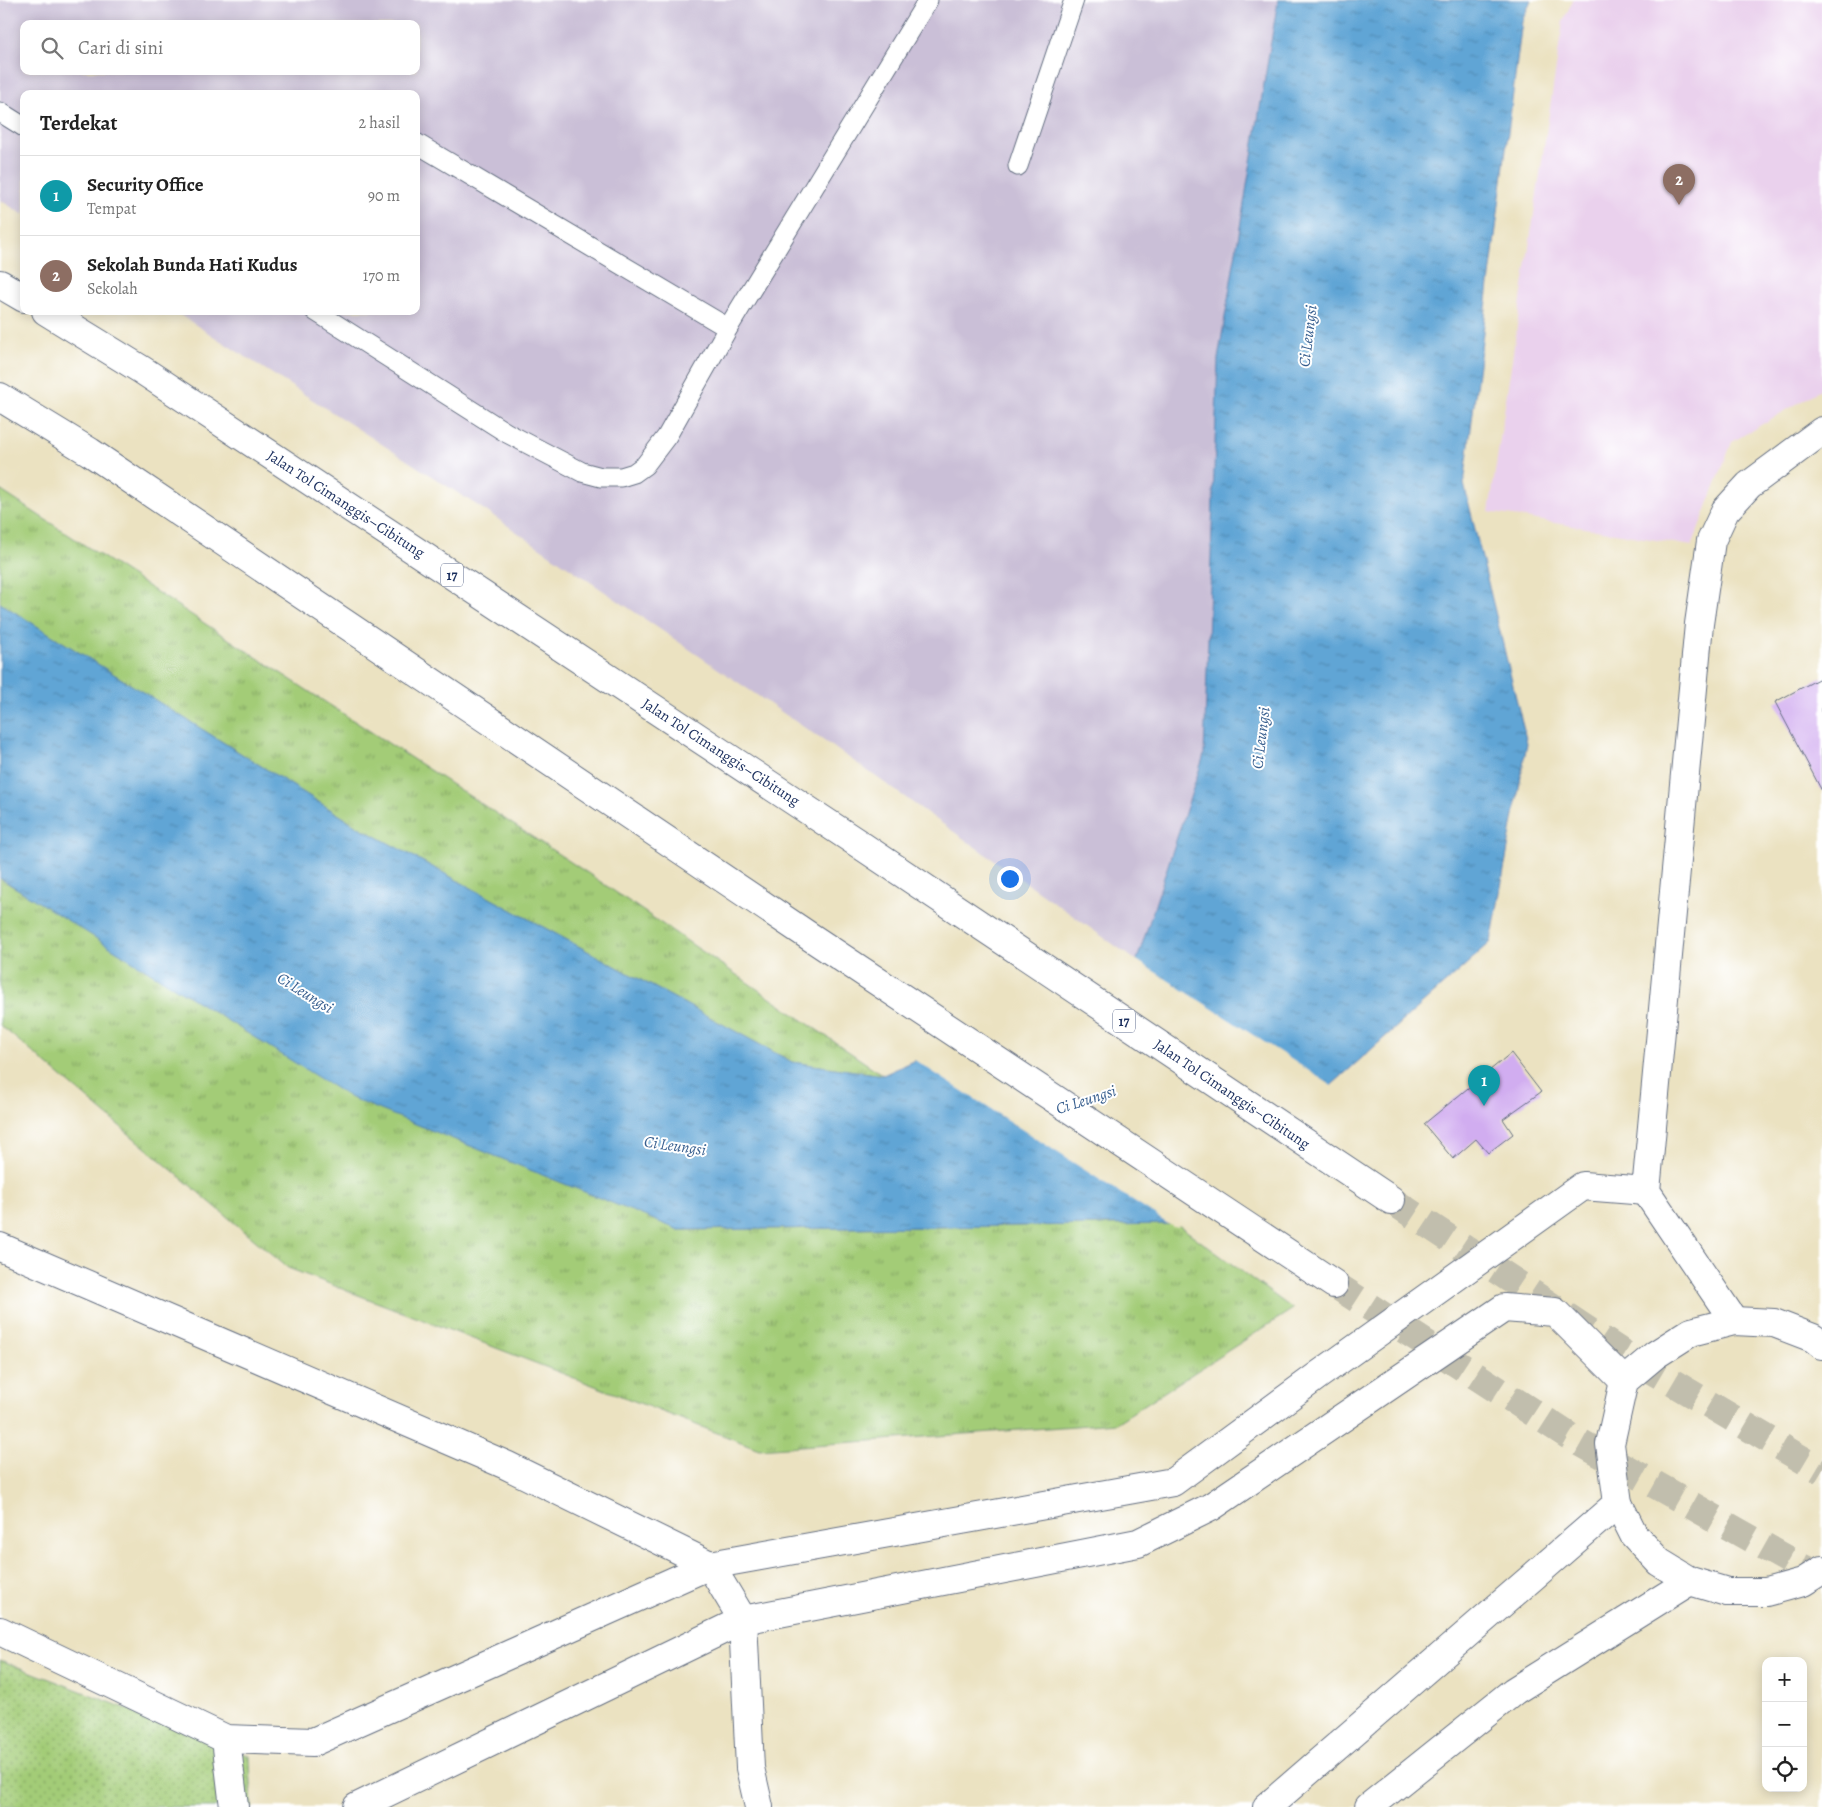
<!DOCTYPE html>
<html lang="id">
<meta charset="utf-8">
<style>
body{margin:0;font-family:Alegreya,serif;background:#f6f6f6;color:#222}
.controls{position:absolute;right:15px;bottom:15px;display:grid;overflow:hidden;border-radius:10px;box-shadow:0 2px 12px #0003}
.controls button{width:45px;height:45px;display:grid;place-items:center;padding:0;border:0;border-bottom:1px solid #e0e0e0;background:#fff;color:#222;font:25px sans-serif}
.you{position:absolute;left:1009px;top:878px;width:18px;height:18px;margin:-12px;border:4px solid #fff;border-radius:50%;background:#1a73e8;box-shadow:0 0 0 8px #1a73e833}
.badge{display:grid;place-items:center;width:32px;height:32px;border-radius:50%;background:#b5179e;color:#fff;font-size:16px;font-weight:700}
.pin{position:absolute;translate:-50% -41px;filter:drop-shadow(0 1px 2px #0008)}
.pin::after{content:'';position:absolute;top:26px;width:18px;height:15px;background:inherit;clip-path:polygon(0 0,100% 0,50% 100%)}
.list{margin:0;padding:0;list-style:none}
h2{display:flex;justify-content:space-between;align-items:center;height:65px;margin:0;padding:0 20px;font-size:21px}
h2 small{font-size:16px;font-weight:400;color:#767676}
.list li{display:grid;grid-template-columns:32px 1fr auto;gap:15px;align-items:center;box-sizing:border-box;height:80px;padding:0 20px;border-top:1px solid #e0e0e0}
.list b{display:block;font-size:19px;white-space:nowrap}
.list p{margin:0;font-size:16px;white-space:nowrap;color:#767676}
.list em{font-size:16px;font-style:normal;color:#767676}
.icon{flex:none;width:28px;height:28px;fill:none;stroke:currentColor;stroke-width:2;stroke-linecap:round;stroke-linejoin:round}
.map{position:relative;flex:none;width:1822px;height:1807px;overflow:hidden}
.search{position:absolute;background:#fff;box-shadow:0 2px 12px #0003;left:20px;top:20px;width:400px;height:55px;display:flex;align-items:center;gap:12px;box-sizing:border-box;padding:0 18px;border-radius:10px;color:#767676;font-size:19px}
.panel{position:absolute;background:#fff;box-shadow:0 2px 12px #0003;left:20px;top:90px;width:400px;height:225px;border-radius:10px}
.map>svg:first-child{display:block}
</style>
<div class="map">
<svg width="1822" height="1807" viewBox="0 0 1822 1807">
<defs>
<pattern id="grass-tufts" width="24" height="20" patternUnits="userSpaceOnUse" patternTransform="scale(1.25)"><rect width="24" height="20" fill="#a3cc77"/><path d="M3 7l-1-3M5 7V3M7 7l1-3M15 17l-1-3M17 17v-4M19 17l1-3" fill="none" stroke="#84a665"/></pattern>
<pattern id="park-dots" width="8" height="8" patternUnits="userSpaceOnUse" patternTransform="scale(1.25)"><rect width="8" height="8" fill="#a3cc77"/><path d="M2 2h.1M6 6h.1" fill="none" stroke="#84a665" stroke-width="1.8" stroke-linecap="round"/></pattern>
<pattern id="water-ripples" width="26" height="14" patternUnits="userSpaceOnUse" patternTransform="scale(1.25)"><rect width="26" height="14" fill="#60a5d5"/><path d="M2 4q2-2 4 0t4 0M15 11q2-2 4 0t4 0" fill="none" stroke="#4e87b0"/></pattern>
</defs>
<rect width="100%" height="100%" fill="#fff"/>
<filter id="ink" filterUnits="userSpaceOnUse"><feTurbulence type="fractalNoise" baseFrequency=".02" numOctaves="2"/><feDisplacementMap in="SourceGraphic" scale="10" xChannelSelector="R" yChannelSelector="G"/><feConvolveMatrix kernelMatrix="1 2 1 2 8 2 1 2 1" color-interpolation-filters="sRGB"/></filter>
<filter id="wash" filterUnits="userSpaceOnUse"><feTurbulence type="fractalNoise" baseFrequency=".0096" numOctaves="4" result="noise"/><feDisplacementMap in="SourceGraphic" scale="20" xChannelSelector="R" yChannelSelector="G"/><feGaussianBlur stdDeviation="1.12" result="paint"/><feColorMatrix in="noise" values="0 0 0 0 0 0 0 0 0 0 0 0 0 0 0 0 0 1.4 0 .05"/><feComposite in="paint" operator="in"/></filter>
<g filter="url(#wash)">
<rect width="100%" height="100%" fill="#ebe2c1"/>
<!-- built -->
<polygon fill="#ead1ed" points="1573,0 1822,0 1822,389 1732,442 1692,546 1489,512 1563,21"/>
<!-- industrial -->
<path fill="#cabfd7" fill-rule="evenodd" d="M0,0H1278L1218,359L1204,755L1137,961L855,762L486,511L174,311H416V94H24V215L0,200ZM24,24H416V71H24Z"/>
<!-- grass -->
<g fill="url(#grass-tufts)" stroke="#5f7e6a">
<polygon points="0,490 589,874 883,1075 792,1062 357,826 0,603"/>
<polygon points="0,878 12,886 679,1230 1177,1224 1293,1309 1116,1423 759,1449 288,1268 0,1025"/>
</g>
<!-- park -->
<polygon fill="url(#park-dots)" stroke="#5f7e6a" points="0,1660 250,1756 252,1807 0,1807"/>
<!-- water -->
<polygon fill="url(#water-ripples)" stroke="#3e6a9a" points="1278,0 1531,0 1522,21 1464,484 1527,743 1491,942 1177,1224 679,1230 351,1098 0,878 0,603 357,826 792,1062 883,1075 1137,960 1204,755 1218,359"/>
<!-- pier -->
<polygon fill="#ebe2c1" points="1135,959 1334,1087 1177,1227 1173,1227 913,1059"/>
<g id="blocks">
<!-- building -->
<g fill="#d1adf0">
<polygon points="1822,677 1822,791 1775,702"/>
<polygon points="1511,1053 1541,1092 1503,1119 1513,1134 1488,1153 1476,1139 1453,1159 1424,1124"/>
</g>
</g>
</g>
<g filter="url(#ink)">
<use href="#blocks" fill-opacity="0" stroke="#646e81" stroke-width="1"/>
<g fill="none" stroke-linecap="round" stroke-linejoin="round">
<!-- highway-tunnel -->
<g stroke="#c1bead" stroke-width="28" stroke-dasharray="28 14" stroke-linecap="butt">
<polyline points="1391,1200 1619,1351 1822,1471"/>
<polyline points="1334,1284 1569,1436 1799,1566 1822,1577"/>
</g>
<defs>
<g id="lane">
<polyline points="0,112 24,127"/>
<polyline points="416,143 728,328"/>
<polyline points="1018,166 1074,0"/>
<polyline points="315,311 507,433 582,472 601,477 621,477 634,473 645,465 667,436 728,328 928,0"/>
</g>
<g id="street">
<polyline points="0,1247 506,1465 710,1565 743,1620 750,1768 759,1807"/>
<polyline points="1734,1321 1646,1191 1699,624 1711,541 1725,511 1749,485 1822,431"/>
<polyline points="0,1631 226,1739 313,1742 710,1565 1173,1482 1320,1374 1583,1186 1646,1191"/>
<polyline points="226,1739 234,1807"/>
<polyline points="357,1807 743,1620 1138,1543 1211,1507 1504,1308 1555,1312 1624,1381"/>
</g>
<g id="secondary">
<polyline points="1822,1345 1813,1338 1774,1323 1734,1321 1691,1332 1655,1355 1624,1381 1610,1444 1618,1503 1634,1535 1659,1562 1690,1581 1727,1592 1766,1592 1803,1582 1822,1570"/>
<polyline points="1267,1807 1618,1503"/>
<polyline points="1369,1807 1514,1691 1690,1581"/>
</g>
<g id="highway">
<polyline points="0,284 24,298"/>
<polyline points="46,311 142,370 856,842 1391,1200"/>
<polyline points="0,397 90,452 806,934 1334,1284"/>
</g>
</defs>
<!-- lane casing -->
<use href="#lane" stroke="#646e81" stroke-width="21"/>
<!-- street casing -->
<use href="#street" stroke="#646e81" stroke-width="30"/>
<!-- secondary casing -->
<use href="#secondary" stroke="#646e81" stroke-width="30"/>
<!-- highway casing -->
<use href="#highway" stroke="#646e81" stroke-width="30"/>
<!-- lane -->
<use href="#lane" stroke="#fff" stroke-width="19"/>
<!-- street -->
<use href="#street" stroke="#fff" stroke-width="28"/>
<!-- secondary -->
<use href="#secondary" stroke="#fff" stroke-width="28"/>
<!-- highway -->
<use href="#highway" stroke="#fff" stroke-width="28"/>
</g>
</g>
<g text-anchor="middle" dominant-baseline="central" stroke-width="4" stroke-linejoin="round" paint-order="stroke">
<!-- shield labels -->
<g fill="#fff" stroke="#5f6d8e" stroke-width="1">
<rect x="441" y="563.5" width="22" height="23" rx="4"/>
<rect x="1113" y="1009.5" width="22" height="23" rx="4"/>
</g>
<g font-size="14" font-weight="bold" fill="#1b2f5e">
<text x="452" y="575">17</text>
<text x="1124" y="1021">17</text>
</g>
<!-- street labels -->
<g font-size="15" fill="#1b2f5e" stroke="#fff">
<text transform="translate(346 504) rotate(33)">Jalan Tol Cimanggis–Cibitung</text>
<text transform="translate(721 752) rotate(33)">Jalan Tol Cimanggis–Cibitung</text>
<text transform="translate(1232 1094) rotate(34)">Jalan Tol Cimanggis–Cibitung</text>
</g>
<!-- water labels -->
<g font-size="16" font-style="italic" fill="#375e8e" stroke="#fff">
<text transform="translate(1308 336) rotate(-83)">Ci Leungsi</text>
<text transform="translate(1261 738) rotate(-83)">Ci Leungsi</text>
<text transform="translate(305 993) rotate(32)">Ci Leungsi</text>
<text transform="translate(1086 1100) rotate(-18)">Ci Leungsi</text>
<text transform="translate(675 1146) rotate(8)">Ci Leungsi</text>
</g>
</g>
</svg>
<div class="controls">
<button>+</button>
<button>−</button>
<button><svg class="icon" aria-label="locate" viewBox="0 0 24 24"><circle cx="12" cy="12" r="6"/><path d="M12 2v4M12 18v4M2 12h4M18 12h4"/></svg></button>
</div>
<div class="you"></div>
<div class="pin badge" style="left:1484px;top:1106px;background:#0f9aa8">1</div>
<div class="pin badge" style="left:1679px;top:205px;background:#8d6e63">2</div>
<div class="search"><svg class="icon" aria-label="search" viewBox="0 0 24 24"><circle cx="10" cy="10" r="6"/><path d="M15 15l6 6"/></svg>Cari di sini</div>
<section class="panel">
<h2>Terdekat<small>2 hasil</small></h2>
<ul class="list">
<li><span class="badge" style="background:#0f9aa8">1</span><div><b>Security Office</b><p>Tempat</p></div><em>90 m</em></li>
<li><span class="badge" style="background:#8d6e63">2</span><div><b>Sekolah Bunda Hati Kudus</b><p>Sekolah</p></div><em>170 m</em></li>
</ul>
</section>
</div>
